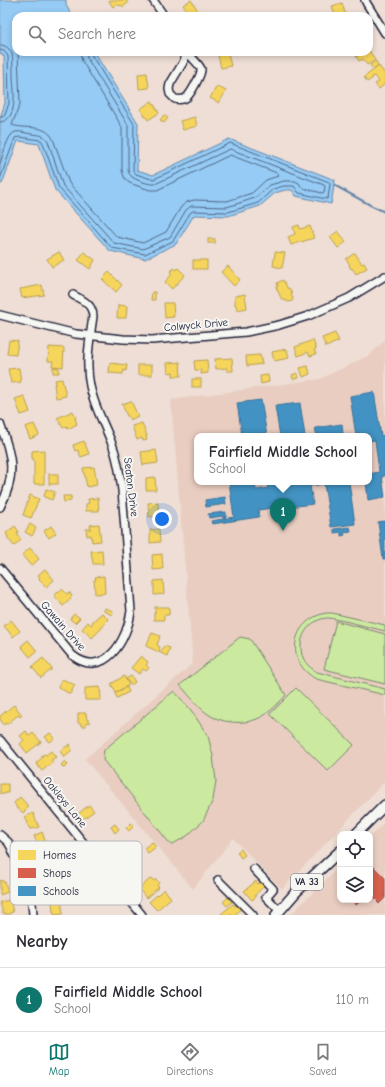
<!DOCTYPE html>
<style>
body{margin:0;font-family:"Comic Neue",sans-serif;background:#f7f7f7;color:#2b2b33}
.controls{position:absolute;right:12px;bottom:12px;display:grid;overflow:hidden;border-radius:8px;box-shadow:0 2px 6px #0003}
.controls button{width:36px;height:36px;display:grid;place-items:center;padding:0;border:0;border-bottom:1px solid #e1e1e2;background:#fff;color:#2b2b33;font:20px sans-serif}
.you{position:absolute;left:162px;top:519px;width:14px;height:14px;margin:-10px;border:3px solid #fff;border-radius:50%;background:#1a73e8;box-shadow:0 0 0 6px #1a73e833}
.badge{display:grid;place-items:center;width:26px;height:26px;border-radius:50%;background:#0f766e;color:#fff;font-size:13px;font-weight:700}
.pin{position:absolute;translate:-50% -33px;filter:drop-shadow(0 1px 2px #0008)}
.pin::after{content:'';position:absolute;top:21px;width:14px;height:12px;background:inherit;clip-path:polygon(0 0,100% 0,50% 100%)}
.popup{position:absolute;left:194px;top:433px;width:178px;height:52px;box-sizing:border-box;display:grid;place-content:center;border-radius:8px;background:#fff;filter:drop-shadow(0 1px 3px #0005);font-size:13px;white-space:nowrap;color:#7c7c81}
.popup b{font-size:15px;color:#2b2b33}
.popup::after{content:'';position:absolute;left:50%;top:100%;margin-left:-8px;border:8px solid transparent;border-top-color:#fff}
.list{margin:0;padding:0;list-style:none}
h2{display:flex;justify-content:space-between;align-items:center;height:52px;margin:0;padding:0 16px;font-size:17px}
h2 small{font-size:13px;font-weight:400;color:#7c7c81}
.list li{display:grid;grid-template-columns:26px 1fr auto;gap:12px;align-items:center;box-sizing:border-box;height:64px;padding:0 16px;border-top:1px solid #e1e1e2}
.list b{display:block;font-size:15px;white-space:nowrap}
.list p{margin:0;font-size:13px;white-space:nowrap;color:#7c7c81}
.list em{font-size:13px;font-style:normal;color:#7c7c81}
.icon{flex:none;width:22px;height:22px;fill:none;stroke:currentColor;stroke-width:2;stroke-linecap:round;stroke-linejoin:round}
.map{position:relative;flex:none;width:385px;height:915px;overflow:hidden}
.search{position:absolute;background:#fff;box-shadow:0 2px 6px #0003;left:12px;right:12px;top:12px;height:44px;display:flex;align-items:center;gap:10px;box-sizing:border-box;padding:0 14px;border-radius:12px;color:#7c7c81;font-size:15px}
.sheet{height:116px;background:#fff}
nav{display:flex;justify-content:space-around;align-items:center;box-sizing:border-box;height:56px;border-top:1px solid #e1e1e2;background:#fff;font-size:11px;color:#7c7c81}
nav a{display:grid;justify-items:center;gap:2px}
nav .on{color:#0f766e}
.map>svg:first-child{display:block}
</style>
<div class="map">
<svg width="385" height="915" viewBox="0 0 385 915">
<rect width="100%" height="100%" fill="#eeded5"/>
<filter id="ink" filterUnits="userSpaceOnUse"><feTurbulence type="fractalNoise" baseFrequency=".025" numOctaves="2"/><feDisplacementMap in="SourceGraphic" scale="8" xChannelSelector="R" yChannelSelector="G"/><feConvolveMatrix kernelMatrix="1 2 1 2 8 2 1 2 1" color-interpolation-filters="sRGB"/></filter>
<g filter="url(#ink)">
<!-- built -->
<g fill="#e9cdc1" fill-rule="evenodd">
<path d="M385,340V781L282,889L233,838L193,889L85,759L193,663L171,400L320,379L370,355ZM197,436H369V482H197Z"/>
<polygon points="385,822 385,915 290,915 340,866 340,900 370,900 370,837"/>
</g>
<!-- green -->
<g fill="#cce9a0" stroke="#77866e">
<path d="M326,613H332L385,625V631C373,628 361,625 349,622C343,621 336,619 330,618C314,617 300,632 301,648C301,659 308,667 317,672L385,689V695L316,679C284,661 291,620 326,613Z"/>
<polygon points="336,621 385,634 385,684 324,669"/>
<path d="M240,637L250,639L286,695C279,703 271,711 263,716C248,725 226,724 211,716C199,709 190,696 180,685Z"/>
<polygon points="296,688 354,745 328,771 270,714"/>
<polygon points="174,691 191,710 208,736 213,756 216,781 213,800 203,821 187,836 171,845 103,760 104,750"/>
</g>
<!-- water -->
<polygon fill="#95cbf4" stroke="#6787aa" points="0,0 66,0 66,5 72,16 16,16 16,52 94,52 138,123 137,170 153,175 229,139 335,180 331,204 296,196 292,190 285,190 275,193 260,206 228,216 194,215 176,244 145,259 110,251 55,190 39,144 18,141 2,184 0,183 0,118 5,103 4,56 0,53"/>
<!-- homes -->
<g fill="#f6d55c" stroke="#b69f52">
<polygon points="110,0 126,0 128,3 123,7 121,5 119,6 117,4 113,7 109,1"/>
<polygon points="191,0 199,12 193,16 191,16 189,14 183,5"/>
<polygon points="342,3 346,16 335,16 332,6"/>
<polygon points="369,50 375,60 367,65 363,59 359,61 356,56 364,52 369,52"/>
<polygon points="228,53 231,66 221,68 218,55"/>
<polygon points="376,61 378,65 373,69 370,65"/>
<polygon points="379,66 385,74 385,84 379,89 375,84 379,82 374,76 372,77 373,78 367,82 364,77"/>
<polygon points="147,73 149,88 139,89 138,74"/>
<polygon points="217,86 226,91 219,103 210,98"/>
<polygon points="152,101 159,113 148,120 140,109"/>
<polygon points="164,115 168,118 164,123 160,120"/>
<polygon points="195,117 197,126 183,130 180,121"/>
<polygon points="299,225 300,229 310,226 314,238 291,245 288,237 295,234 293,227"/>
<polygon points="338,231 346,242 338,248 330,237"/>
<rect x="208" y="239" width="7" height="4"/>
<polygon points="59,252 64,260 52,267 47,259"/>
<polygon points="84,252 95,260 90,269 78,260"/>
<polygon points="275,252 285,253 282,268 273,266"/>
<polygon points="355,253 362,264 364,263 367,268 356,274 352,268 351,269 349,265 350,265 346,259"/>
<rect x="193" y="260" width="14" height="9"/>
<polygon points="228,266 240,280 234,286 221,272"/>
<polygon points="174,268 176,270 178,268 185,275 172,289 165,282 172,274 170,272"/>
<polygon points="109,272 122,285 116,292 102,279"/>
<polygon points="283,280 288,289 289,288 292,293 291,294 293,299 292,301 289,302 284,300 283,299 282,300 276,287 278,286 277,283"/>
<polygon points="42,285 44,295 22,298 20,289"/>
<polygon points="152,292 155,292 155,300 151,300"/>
<polygon points="245,294 247,308 237,310 236,305 235,305 235,296"/>
<polygon points="164,303 173,303 174,317 165,318"/>
<polygon points="118,305 127,306 126,318 117,318"/>
<polygon points="335,333 339,341 326,347 322,338"/>
<polygon points="9,340 18,341 16,355 7,354"/>
<polygon points="313,340 316,349 314,350 316,354 310,356 308,352 298,356 295,347"/>
<polygon points="49,347 64,348 63,367 52,366 53,361 48,361"/>
<polygon points="287,349 289,358 274,361 272,352"/>
<polygon points="260,355 262,364 247,366 246,356"/>
<polygon points="232,358 233,371 227,371 227,368 216,369 215,359"/>
<polygon points="207,360 208,373 201,374 201,370 195,370 194,361"/>
<polygon points="180,362 181,376 173,376 173,372 168,373 167,363"/>
<polygon points="110,363 127,365 126,371 124,370 123,374 109,373"/>
<rect x="138" y="365" width="14" height="10"/>
<polygon points="308,366 310,374 303,377 300,368"/>
<polygon points="53,367 59,368 59,373 53,373"/>
<polygon points="19,368 21,382 11,383 8,369"/>
<polygon points="297,373 299,378 293,379 292,375"/>
<polygon points="268,375 269,382 261,384 260,376"/>
<polygon points="62,379 66,396 56,398 54,384 56,384 55,380"/>
<rect x="192" y="379" width="9" height="8"/>
<polygon points="24,396 30,412 21,415 15,399"/>
<polygon points="131,401 138,416 130,420 128,416 127,416 122,404"/>
<polygon points="73,411 76,418 75,418 77,424 68,429 67,426 63,428 57,418"/>
<polygon points="142,423 147,436 146,436 147,440 143,441 142,438 137,440 132,426"/>
<polygon points="34,424 39,435 30,439 25,427"/>
<polygon points="84,441 89,454 81,457 78,450 75,451 73,445"/>
<polygon points="44,450 44,484 34,484 34,459 32,459 32,451"/>
<polygon points="156,450 158,463 143,465 141,452"/>
<polygon points="94,467 97,485 87,487 83,468"/>
<rect x="49" y="474" width="9" height="10"/>
<polygon points="155,477 156,490 146,490 146,478"/>
<polygon points="46,489 55,492 52,500 44,497"/>
<polygon points="30,495 39,499 31,518 23,515"/>
<polygon points="63,496 71,496 71,501 64,502"/>
<polygon points="98,498 99,511 86,511 86,504 89,503 88,499"/>
<polygon points="158,502 159,516 149,517 148,503"/>
<polygon points="30,524 36,528 32,536 25,532"/>
<polygon points="99,524 101,541 92,542 91,535 87,536 86,529 91,529 90,525"/>
<polygon points="15,526 19,532 17,534 21,540 14,546 7,537 8,537 6,533"/>
<polygon points="51,526 56,533 49,538 44,531"/>
<polygon points="159,529 160,542 150,543 150,530"/>
<polygon points="30,548 39,559 31,566 22,555"/>
<polygon points="102,550 103,564 93,564 91,551"/>
<polygon points="162,554 163,569 153,570 152,555"/>
<polygon points="45,569 54,580 46,587 39,579 40,578 38,575"/>
<polygon points="104,576 105,593 95,594 94,580 96,580 95,577"/>
<polygon points="163,580 164,594 154,595 154,581"/>
<polygon points="62,589 67,594 69,592 72,596 70,598 71,599 63,606 54,595"/>
<polygon points="155,607 169,607 169,615 164,615 164,620 154,620 154,613 155,613"/>
<polygon points="105,608 113,611 112,615 104,611"/>
<polygon points="102,613 108,619 101,629 92,638 82,629 88,622 91,625 93,623 92,622"/>
<polygon points="74,614 80,618 75,623 70,619"/>
<polygon points="11,620 20,631 13,637 4,626"/>
<polygon points="152,633 160,636 157,645 160,647 159,650 161,652 164,646 170,648 167,656 146,646"/>
<polygon points="28,640 37,651 30,657 21,646"/>
<polygon points="141,656 148,662 146,665 149,668 146,671 143,669 139,674 131,668"/>
<polygon points="43,658 52,669 41,678 32,667"/>
<polygon points="124,676 129,685 116,692 111,684"/>
<polygon points="131,676 135,682 131,685 126,679"/>
<polygon points="62,679 75,685 70,694 58,687"/>
<polygon points="100,687 101,700 85,700 85,688"/>
<polygon points="127,687 129,692 117,698 115,693"/>
<polygon points="14,705 22,715 20,717 18,715 7,724 6,723 4,725 0,719 0,716"/>
<polygon points="78,713 86,713 87,720 89,720 90,722 86,723 86,726 81,726 81,723 78,723"/>
<polygon points="26,731 29,736 33,733 41,742 27,753 20,744 24,740 20,736"/>
<polygon points="50,733 55,738 50,742 45,737"/>
<polygon points="70,744 71,746 70,747 72,750 64,757 60,751"/>
<polygon points="51,751 56,757 51,760 53,762 42,771 36,763 43,757 41,756 44,754 46,755"/>
<polygon points="65,761 68,765 64,768 61,765"/>
<polygon points="0,784 8,784 8,793 5,793 5,794 0,793"/>
<polygon points="20,797 29,807 23,813 20,810 17,808 14,803"/>
<polygon points="89,805 94,811 82,820 78,814"/>
<polygon points="33,813 39,827 34,829 34,828 30,829 27,824 28,823 25,817"/>
<polygon points="131,823 134,826 129,831 126,828"/>
<polygon points="115,824 119,829 115,833 111,827"/>
<polygon points="42,832 47,846 38,849 36,843 37,843 34,836"/>
<polygon points="152,842 156,847 148,853 144,848"/>
<polygon points="241,849 245,855 241,858 237,852"/>
<polygon points="132,850 139,859 125,871 117,862"/>
<polygon points="49,855 53,865 44,868 40,858"/>
<polygon points="151,878 154,881 156,879 159,883 157,885 159,887 146,898 139,889"/>
<polygon points="57,879 60,892 51,894 49,888 49,885 48,881"/>
<polygon points="2,880 3,882 5,882 8,892 0,895 0,881"/>
<polygon points="256,881 258,884 261,882 264,886 255,895 256,897 252,900 244,891"/>
<polygon points="164,889 171,898 157,910 149,902"/>
<polygon points="228,897 232,902 227,906 223,902"/>
<polygon points="10,900 13,912 10,913 10,914 3,914 0,902"/>
<polygon points="61,900 63,914 54,915 54,912 53,912 52,901"/>
<polygon points="233,904 235,906 238,904 241,908 236,914 237,914 236,915 222,915 221,914"/>
</g>
<!-- shops -->
<g fill="#d6604d" stroke="#a04d48">
<polygon points="373,866 385,878 385,898 379,904 377,902 378,901 370,893 370,869"/>
<polygon points="351,900 362,900 356,905"/>
</g>
<!-- schools -->
<g fill="#4393c3" stroke="#39719a">
<polygon points="374,392 381,436 385,435 385,476 382,476 385,497 368,500 366,482 369,482 369,474 379,472 375,440 369,441 369,436 356,436 350,396"/>
<polygon points="261,400 267,436 242,436 237,403"/>
<polygon points="300,403 305,436 280,436 275,406"/>
<polygon points="342,424 343,434 345,434 345,436 317,436 315,428"/>
<polygon points="229,482 255,482 256,490 268,488 267,482 292,482 293,484 305,482 349,482 355,524 331,527 324,484 310,486 313,504 289,507 289,506 258,510 259,517 212,524 211,521 234,517"/>
<polygon points="225,497 226,504 206,507 205,500"/>
<polygon points="226,512 226,517 223,518 223,516 209,518 208,514"/>
<polygon points="385,521 385,559 383,559 378,522"/>
<polygon points="350,527 351,531 344,532 345,535 341,536 341,532 334,533 334,529"/>
</g>
<g fill="none" stroke-linecap="round" stroke-linejoin="round">
<!-- shore -->
<g stroke="#506685" stroke-width="1">
<path d="M0,45C6,45 10,49 12,54C13,62 13,71 13,79C14,91 18,121 0,122"/>
<polyline points="0,50 4,51 8,56 9,103 5,115 3,117 0,117"/>
<path d="M18,52L20,104L12,125C26,130 45,123 53,139L69,183L117,237L143,243L166,232L181,207L187,202L194,200L227,201L252,193L266,180L278,176L277,173L230,155L157,190H150L132,184L128,182L124,177L122,170V127L82,61L80,52"/>
<path d="M0,164C3,156 7,135 15,132C20,131 26,133 31,134C38,135 44,134 48,141L63,186L114,243L143,249L170,237L186,210L191,206L227,207L255,198L270,185L284,181H295L299,183L302,188L322,193L324,192L325,187L324,185L230,149L155,184C150,185 135,180 131,176C129,174 129,173 128,170V125L87,58L86,52"/>
<polyline points="0,179 15,138 19,137 41,140 43,143 59,188 112,248 145,254 173,241 190,213 193,211 228,212 258,203 273,189 284,186 294,186 299,193 326,199 328,198 330,184 329,182 230,143 154,179 151,179 136,174 133,170 134,124 92,56 91,52"/>
</g>
<!-- stream -->
<polyline stroke="#6787aa" stroke-width="2" points="334,185 372,206 385,212"/>
<defs>
<g id="minor">
<polyline points="153,0 164,16"/>
<polyline points="365,0 367,4 385,33"/>
<path d="M187,52C190,56 200,65 201,69C202,74 191,93 187,97C183,100 179,100 175,99L170,94L169,89L170,84L184,61L187,52"/>
<polyline points="0,315 76,334 123,339 152,340 175,338 246,332 279,325 308,316 349,298 385,276"/>
<path d="M0,424C12,455 17,476 0,507"/>
<path d="M0,568L72,655C104,681 128,639 131,611L122,490C120,474 118,459 112,444C105,425 94,407 90,386C85,363 90,339 93,316C92,303 82,300 73,295"/>
<polyline points="0,740 142,915"/>
<polyline points="0,835 8,842 11,847 24,878 32,903 33,915"/>
<polyline points="254,869 273,889 266,897 280,911"/>
<polyline points="218,880 253,915"/>
</g>
<g id="major">
<polyline points="356,834 385,805"/>
<polyline points="276,915 296,892 340,851"/>
</g>
</defs>
<!-- minor casing -->
<use href="#minor" stroke="#22223b" stroke-width="10"/>
<!-- major casing -->
<use href="#major" stroke="#22223b" stroke-width="12"/>
<!-- minor -->
<use href="#minor" stroke="#f6f6f2" stroke-width="7"/>
<!-- major -->
<use href="#major" stroke="#f6f6f2" stroke-width="9"/>
</g>
</g>
<g text-anchor="middle" dominant-baseline="central" stroke-width="4" stroke-linejoin="round" paint-order="stroke">
<!-- shield labels -->
<rect fill="#f6f6f2" stroke="#626272" stroke-width="1" x="291" y="874" width="32" height="16" rx="3"/>
<g font-size="10" font-weight="bold" fill="#22223b">
<text x="307" y="882">VA 33</text>
</g>
<!-- street labels -->
<g font-size="11" fill="#22223b" stroke="#f6f6f2">
<text transform="translate(196 325) rotate(-5)">Colwyck Drive</text>
<text transform="translate(131 487) rotate(83)">Seaton Drive</text>
<text transform="translate(63 626) rotate(49)">Gawain Drive</text>
<text transform="translate(65 802) rotate(51)">Oakleys Lane</text>
</g>
</g>
<!-- legend -->
<rect x="10" y="841" width="132" height="64" rx="6" fill="#f6f6f2" stroke="#b6b6bb" stroke-width="1"/>
<rect x="18" y="850" width="18" height="10" fill="#f6d55c"/>
<rect x="18" y="868" width="18" height="10" fill="#d6604d"/>
<rect x="18" y="886" width="18" height="10" fill="#4393c3"/>
<g font-size="11" fill="#22223b">
<text x="43" y="859">Homes</text>
<text x="43" y="877">Shops</text>
<text x="43" y="895">Schools</text>
</g>
</svg>
<div class="controls">
<button><svg class="icon" aria-label="locate" viewBox="0 0 24 24"><circle cx="12" cy="12" r="6"/><path d="M12 2v4M12 18v4M2 12h4M18 12h4"/></svg></button>
<button><svg class="icon" aria-label="layers" viewBox="0 0 24 24"><path d="M12 4l9 5-9 5-9-5zM3 14l9 5 9-5"/></svg></button>
</div>
<div class="you"></div>
<div class="pin badge" style="left:283px;top:531px">1</div>
<div class="popup"><b>Fairfield Middle School</b>School</div>
<div class="search"><svg class="icon" aria-label="search" viewBox="0 0 24 24"><circle cx="10" cy="10" r="6"/><path d="M15 15l6 6"/></svg>Search here</div>
</div>
<section class="sheet">
<h2>Nearby<small></small></h2>
<ul class="list">
<li><span class="badge">1</span><div><b>Fairfield Middle School</b><p>School</p></div><em>110 m</em></li>
</ul>
</section>
<nav>
<a class="on"><svg class="icon" aria-label="map" viewBox="0 0 24 24"><path d="M3 6l6-2 6 2 6-2v14l-6 2-6-2-6 2zM9 4v14M15 6v14"/></svg>Map</a>
<a><svg class="icon" aria-label="directions" viewBox="0 0 24 24"><path d="M12 3l9 9-9 9-9-9zM9 14v-3h6M13 9l2 2-2 2"/></svg>Directions</a>
<a><svg class="icon" aria-label="saved" viewBox="0 0 24 24"><path d="M7 4h10v16l-5-4-5 4z"/></svg>Saved</a>
</nav>
